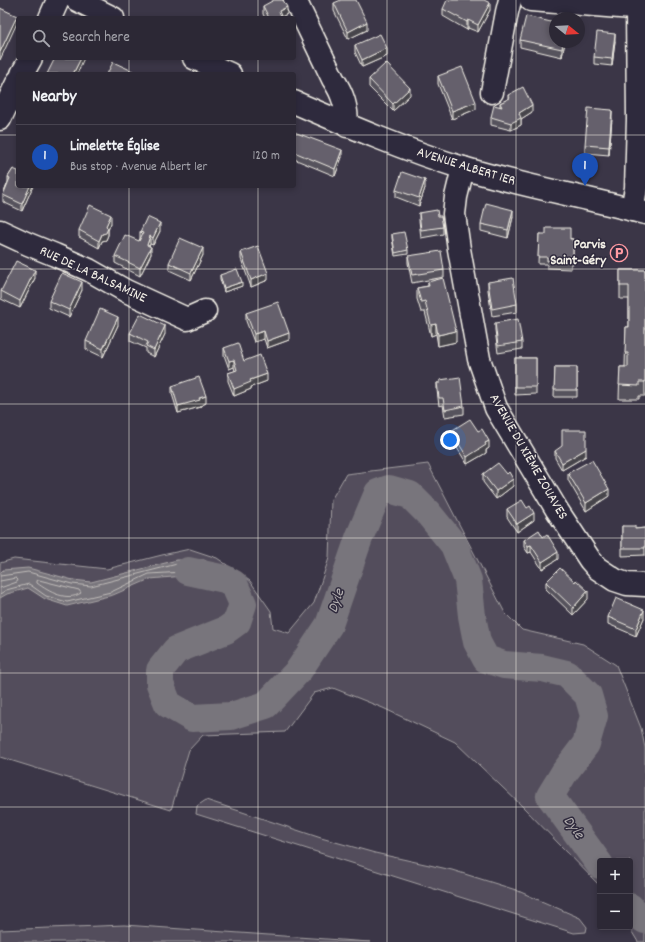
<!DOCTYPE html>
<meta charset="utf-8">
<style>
body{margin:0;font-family:Dekko,sans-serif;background:#383441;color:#f1f3f6}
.controls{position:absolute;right:12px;bottom:12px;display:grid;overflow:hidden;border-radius:4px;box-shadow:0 2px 6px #0003}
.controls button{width:36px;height:36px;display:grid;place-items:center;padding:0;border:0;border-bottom:1px solid #484450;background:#2c2835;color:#f1f3f6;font:20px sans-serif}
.compass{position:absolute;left:549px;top:12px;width:36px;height:36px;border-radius:50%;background:#2c2835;box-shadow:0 2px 6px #0003;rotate:108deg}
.you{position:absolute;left:450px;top:440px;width:14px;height:14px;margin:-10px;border:3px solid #fff;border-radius:50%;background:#1a73e8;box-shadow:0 0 0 6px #1a73e833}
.badge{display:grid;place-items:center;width:26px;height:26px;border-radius:50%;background:#ff9aa2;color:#fff;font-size:13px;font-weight:700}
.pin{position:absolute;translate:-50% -33px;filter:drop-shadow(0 1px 2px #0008)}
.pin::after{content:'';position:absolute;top:21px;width:14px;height:12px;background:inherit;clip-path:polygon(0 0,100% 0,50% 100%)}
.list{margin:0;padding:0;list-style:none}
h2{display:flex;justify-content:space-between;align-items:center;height:52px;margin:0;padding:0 16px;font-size:17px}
h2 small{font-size:13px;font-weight:400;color:#a6a6ad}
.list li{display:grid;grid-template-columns:26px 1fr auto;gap:12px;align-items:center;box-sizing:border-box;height:64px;padding:0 16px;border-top:1px solid #484450}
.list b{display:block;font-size:15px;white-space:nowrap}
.list p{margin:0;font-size:13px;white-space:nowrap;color:#a6a6ad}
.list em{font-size:13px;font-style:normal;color:#a6a6ad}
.icon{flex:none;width:22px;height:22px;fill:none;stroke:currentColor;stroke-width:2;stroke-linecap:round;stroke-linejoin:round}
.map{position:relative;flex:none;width:645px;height:942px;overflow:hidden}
.search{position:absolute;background:#2c2835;box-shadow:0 2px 6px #0003;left:16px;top:16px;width:280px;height:44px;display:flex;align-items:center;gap:10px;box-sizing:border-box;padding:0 14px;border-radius:4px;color:#a6a6ad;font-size:15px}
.panel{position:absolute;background:#2c2835;box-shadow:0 2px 6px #0003;left:16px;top:72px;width:280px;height:116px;border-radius:4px}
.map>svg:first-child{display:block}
</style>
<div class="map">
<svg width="645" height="942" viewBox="0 0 645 942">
<rect width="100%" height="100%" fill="#3b3647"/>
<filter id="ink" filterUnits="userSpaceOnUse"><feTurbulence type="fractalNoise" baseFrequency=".025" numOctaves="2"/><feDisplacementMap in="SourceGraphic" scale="8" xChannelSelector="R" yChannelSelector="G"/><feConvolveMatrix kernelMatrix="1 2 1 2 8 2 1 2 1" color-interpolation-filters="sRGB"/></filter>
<g filter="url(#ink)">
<!-- green -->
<g fill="#534e5c" stroke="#a4a0a2">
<polygon points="428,464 505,613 522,630 583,644 616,665 641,728 645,748 645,942 638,942 629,927 630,927 630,861 600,861 600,886 524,808 455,742 383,708 333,688 314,693 285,732 203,735 189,750 171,810 0,757 0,563 14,559 107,569 162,555 190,549 217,558 250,581 271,611 273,628 289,633 314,603 329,558 331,500 346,474"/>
<polygon points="206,800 321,838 375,853 452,870 516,890 580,918 587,927 586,932 574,933 196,814 197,806"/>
<polygon points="124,925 370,942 0,942 0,930"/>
</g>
<!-- water -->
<polygon fill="#78747b" stroke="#aaa6a7" points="177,560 204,560 225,571 225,579 220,584 184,576 150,579 113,595 67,606 45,599 28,588 7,594 0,598 0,573 3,570 28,568 73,580 91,582"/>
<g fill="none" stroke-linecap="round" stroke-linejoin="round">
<!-- shore -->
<g stroke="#c2bfbc" stroke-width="1">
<polyline points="0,576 28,572 72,584 91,586 177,564 203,564 220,573 221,576 218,580 184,572 149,574 111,592 67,602 46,596 29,584 6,590 0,594"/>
<path d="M39,580L79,590L81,593C67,602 49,592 37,583V581Z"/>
<polyline points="0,581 16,578 18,580 17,582 0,588"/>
</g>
<!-- river -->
<g stroke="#78747b" stroke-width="28">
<polyline points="188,571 225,579 234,584 243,604 237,622 226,630 176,650 160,670 160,684 168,704 192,718 231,716 266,705 299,670 329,625 359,538 378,493 389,489 410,495 428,513 454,545 468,580 472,616 477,642 486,659 504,665 542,668 567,674 588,695 594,716 586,744 564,773 550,796 600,865"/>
<polyline points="630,907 635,914 645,920"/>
</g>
<defs>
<g id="minor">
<path d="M295,0L333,79C343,94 347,107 347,126"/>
<polyline points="531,0 645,9"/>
<polyline points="50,18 58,0"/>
<polyline points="22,74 31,58"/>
<polyline points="492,92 507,12 510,0"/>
<polyline points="0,119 18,81"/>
<polyline points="463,168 456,197 454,214 459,249 479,359 496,408 557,510 590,560 597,568 615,580 627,584 645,585"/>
<polyline points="632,210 636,188 638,119 637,9"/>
<polyline points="0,231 28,244 55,255 89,270 126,291 187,319 205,311"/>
</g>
<g id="major">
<polyline points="77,0 113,18"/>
<polyline points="194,58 230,74"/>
<path d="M294,102C349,126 405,150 463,168C523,186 585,197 645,213"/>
</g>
</defs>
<!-- minor casing -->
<use href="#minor" stroke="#f4f1e8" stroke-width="25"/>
<!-- major casing -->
<use href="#major" stroke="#f4f1e8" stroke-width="25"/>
<!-- minor -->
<use href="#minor" stroke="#2f2a3d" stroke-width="22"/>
<!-- major -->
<use href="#major" stroke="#2f2a3d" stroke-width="22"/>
</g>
<!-- wall -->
<g fill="#57535d" stroke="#f4f1e8">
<polygon points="334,3 367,30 348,39 334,11"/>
<polygon points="263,6 287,14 281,17 281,18 265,18 263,14"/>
<polygon points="443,9 490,10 478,32 468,28 467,30 443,16"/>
<polygon points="520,40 565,42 562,57 520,47"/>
<polygon points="615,41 612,66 594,64 594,57"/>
<polygon points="355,45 387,56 362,67 355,52"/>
<polygon points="438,76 476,109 452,119 438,84"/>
<polygon points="369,79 410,95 393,111 369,87"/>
<polygon points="508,95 532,112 521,119 521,125 511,130 491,125 491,117 500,107 500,103 508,99"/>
<polygon points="612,118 609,155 585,153 585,145"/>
<polygon points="294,133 342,157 335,176 294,159"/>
<polygon points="13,169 18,186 33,186 22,211 3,202 3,195 8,182 8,177"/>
<polygon points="425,188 419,206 396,197 396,190"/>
<polygon points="419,213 443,227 443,234 421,238 419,220"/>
<polygon points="513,217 508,238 481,231 481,224"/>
<polygon points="111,223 108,230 108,235 106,240 102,241 99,248 79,237 79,230"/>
<polygon points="160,231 153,245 150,244 149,246 151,254 140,276 115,263 115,256 139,241 140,239 140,232"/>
<polygon points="392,234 408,250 408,254 395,256 392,238"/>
<polygon points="539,234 573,239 573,264 571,264 571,269 547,268 547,264 538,264"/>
<polygon points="241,252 268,280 251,287 241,259"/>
<polygon points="203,255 191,280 169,270 169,263"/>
<polygon points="408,256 444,270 444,277 412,283 408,263"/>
<polygon points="620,270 645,270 645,396 639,396 639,399 619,399 620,367 625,367 626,327 629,327 629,299 620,299"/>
<polygon points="220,275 242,286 224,292 220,279"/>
<polygon points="35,278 20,308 1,299 1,291"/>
<polygon points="428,282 456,342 438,346 436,334 431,336 425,312 421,312 417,299 417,288 428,286"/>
<polygon points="488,282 517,304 517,312 492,316 488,290"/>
<polygon points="82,290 69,317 49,308 49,301"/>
<polygon points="246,313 289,340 267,348 264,339 254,342 246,321"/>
<polygon points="495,323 522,342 522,349 498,353 495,330"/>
<polygon points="118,325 103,357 86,349 86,341"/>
<polygon points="130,333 165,334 154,357 146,353 146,348 130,341"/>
<polygon points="224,348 244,361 267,381 251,387 251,389 234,396 228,381 228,373 235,371 234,367 229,369 224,355"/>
<polygon points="515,358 536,358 536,394 515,395"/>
<polygon points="555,367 577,367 577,397 554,397"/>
<polygon points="440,380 464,406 464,414 445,417 443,405 439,406 437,390 437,383 440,383"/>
<polygon points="172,386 206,403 200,406 200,407 178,413 172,394"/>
<polygon points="451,431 478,431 489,448 486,450 486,453 467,464 451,438"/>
<polygon points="555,451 586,456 562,470 555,458"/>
<polygon points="568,473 609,496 586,511 568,480"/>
<polygon points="483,474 513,486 496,499 483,482"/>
<polygon points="507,509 534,520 517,532 507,517"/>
<polygon points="622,526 635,529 645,528 645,555 622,556"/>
<polygon points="524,540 558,559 542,569 531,552 528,553 524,547"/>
<polygon points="546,582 588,599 573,615 546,589"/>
<polygon points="608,617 644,618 636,636 608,624"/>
</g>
<!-- shaded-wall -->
<g fill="#47444c" stroke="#f4f1e8">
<polygon points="490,3 490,10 478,32 478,25"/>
<polygon points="287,7 287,14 281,17 281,18 276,18 279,11"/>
<polygon points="17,16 17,23 0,60 0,52"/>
<polygon points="468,20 468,28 467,30 467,22"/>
<polygon points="367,22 367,30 348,39 348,32"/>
<polygon points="615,34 615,41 612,66 612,59"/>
<polygon points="563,42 565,42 562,57 562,49"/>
<polygon points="387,48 387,56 362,67 362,60"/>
<polygon points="81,58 84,58 77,74 73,74"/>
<polygon points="410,88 410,95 393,111 393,104"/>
<polygon points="476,102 476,109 452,119 452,111"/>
<polygon points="532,105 532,112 521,119 521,125 511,130 511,123 519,113"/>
<polygon points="612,110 612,118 609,155 609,147"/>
<polygon points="342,150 342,157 335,176 335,169"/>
<polygon points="425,180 425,188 419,206 419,198"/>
<polygon points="30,186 33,186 22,211 22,204"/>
<polygon points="513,210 513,217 508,238 508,230"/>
<polygon points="111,215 111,223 108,230 108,235 106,240 102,241 99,248 99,241"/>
<polygon points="160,223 160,231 153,245 153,238"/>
<polygon points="150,236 150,244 147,252 147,245"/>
<polygon points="151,247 151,254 140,276 140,268"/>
<polygon points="203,248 203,255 191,280 191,273"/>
<polygon points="35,270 35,278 20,308 20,301"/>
<polygon points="268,273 268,280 251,287 251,280"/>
<polygon points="82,282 82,290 69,317 69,310"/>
<polygon points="242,282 242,286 224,292 224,288"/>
<polygon points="118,317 118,325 103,357 103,349"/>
<polygon points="436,324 436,334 431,336 431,325"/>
<polygon points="165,326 165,334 154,357 154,350"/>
<polygon points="264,331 264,339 254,342 254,334"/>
<polygon points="456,331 456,342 438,346 438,335"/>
<polygon points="289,333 289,340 267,348 267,341"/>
<polygon points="234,360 234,367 229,369 229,361"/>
<polygon points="267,374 267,381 251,387 251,389 234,396 234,389 250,380"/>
<polygon points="206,396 206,403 200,406 200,407 178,413 178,406"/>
<polygon points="489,441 489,448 486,450 486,453 467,464 467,457 485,443"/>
<polygon points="586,449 586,456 562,470 562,463"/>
<polygon points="513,479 513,486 496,499 496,491"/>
<polygon points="609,489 609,496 586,511 586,503"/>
<polygon points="534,513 534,520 517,532 517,524"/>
<polygon points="531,545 531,552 528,553 528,546"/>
<polygon points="558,552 558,559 542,569 542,562"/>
<polygon points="588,591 588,599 573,615 573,608"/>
<polygon points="644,610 644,618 636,636 636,629"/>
</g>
<!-- building -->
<g fill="#65616c" stroke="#f4f1e8">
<polygon points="274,0 283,0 287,7 279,11 281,16 276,18 269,18 263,6"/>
<polygon points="341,0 356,0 367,22 348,32 334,3"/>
<polygon points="447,0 484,0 490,3 478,25 468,20 467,22 443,9"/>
<polygon points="0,8 17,16 0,52"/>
<polygon points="526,16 555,23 555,42 563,42 562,49 520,40"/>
<polygon points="597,32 615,34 612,59 594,57"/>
<polygon points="380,34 387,48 362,60 355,45"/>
<polygon points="55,58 81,58 73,74 47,74"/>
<polygon points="113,62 139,74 107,74"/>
<polygon points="386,63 410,88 393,104 369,79"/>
<polygon points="462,67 476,102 452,111 438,76"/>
<polygon points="523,87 532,105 519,113 521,118 511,123 491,117 494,105 502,107 500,103 510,98 508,95"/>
<polygon points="588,108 612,110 609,147 585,145"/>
<polygon points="294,132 342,150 335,169 294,152"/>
<polygon points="13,169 18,171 18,186 30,186 22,204 3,195 10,178 8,177"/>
<polygon points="402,172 425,180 419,198 396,190"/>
<polygon points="486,203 513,210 508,230 481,224"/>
<polygon points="90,205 111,215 106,226 108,228 106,233 102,234 99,241 79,230"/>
<polygon points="437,210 438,216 441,216 443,227 421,230 419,213"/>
<polygon points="147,217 160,223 153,238 150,236 147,245 151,247 140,268 115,256 125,235 139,241 143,233 140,232"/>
<polygon points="546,228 570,228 570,239 573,239 573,257 570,256 571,261 547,261 547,257 538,257 539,234 546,234"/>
<polygon points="404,232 408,250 395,253 392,234"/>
<polygon points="180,238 203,248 191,273 169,263"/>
<polygon points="258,246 268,273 251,280 241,252"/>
<polygon points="441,251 444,270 412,275 408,256"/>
<polygon points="16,261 35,270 20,301 1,291"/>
<polygon points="237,269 242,282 224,288 220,275"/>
<polygon points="620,270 645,270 645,382 639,382 639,386 619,385 620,367 628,367 628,353 625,353 626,327 629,327 629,286 620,286"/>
<polygon points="62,273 82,282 69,310 49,301"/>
<polygon points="443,278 456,331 438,335 436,324 431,325 425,301 421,302 417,288 429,286 428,282"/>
<polygon points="513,278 517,304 492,309 488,282"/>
<polygon points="278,302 289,333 267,341 264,331 254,334 246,313"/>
<polygon points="100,309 118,317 103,349 86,341"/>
<polygon points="140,314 165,326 154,350 146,346 148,342 130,333"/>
<polygon points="518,319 522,342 498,346 495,323"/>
<polygon points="238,343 244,361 260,355 267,374 250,380 251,382 234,389 228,373 237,370 234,360 229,361 224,348"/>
<rect x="515" y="358" width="21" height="29"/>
<polygon points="555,367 577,367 577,390 554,390"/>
<polygon points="199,377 206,396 199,398 200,400 178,406 172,386"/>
<polygon points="460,377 464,406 445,410 443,398 439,398 437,383 440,383 440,380"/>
<polygon points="470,419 478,431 482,429 489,441 485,443 486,445 467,457 451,431"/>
<polygon points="562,430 586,430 586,449 562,463 555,451 562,446"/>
<polygon points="592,460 609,489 586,503 568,473"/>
<polygon points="498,463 507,474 509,472 513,479 496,491 483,474"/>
<polygon points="522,500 527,508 530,506 534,513 517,524 507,509"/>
<polygon points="622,526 635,526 635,529 645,528 645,548 622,548"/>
<polygon points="539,530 543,537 547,534 558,552 542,562 531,545 528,546 524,540"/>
<polygon points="560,568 575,582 576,580 588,591 573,608 546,582"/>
<polygon points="616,598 644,610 636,629 608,617"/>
</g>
</g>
<!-- grid -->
<path fill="none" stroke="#f4f1e8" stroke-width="1" stroke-opacity="0.55" d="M129,0V18M258,0V18M387,0V942M516,0V942M129,58V74M258,58V74M0,135H18M294,135H645M129,186V942M258,186V942M0,269H645M0,404H645M0,538H645M0,673H645M0,807H645"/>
<!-- icons -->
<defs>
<symbol id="parking-ring" viewBox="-11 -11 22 22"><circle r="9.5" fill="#2f2a3d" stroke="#ff9aa2" stroke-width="1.5"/><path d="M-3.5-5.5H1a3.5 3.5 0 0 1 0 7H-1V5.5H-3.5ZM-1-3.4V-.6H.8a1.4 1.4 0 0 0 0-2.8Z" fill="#ff9aa2"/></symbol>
</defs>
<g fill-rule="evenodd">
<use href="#parking-ring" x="609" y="243" width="20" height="20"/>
</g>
<g text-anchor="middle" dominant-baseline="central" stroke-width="3" stroke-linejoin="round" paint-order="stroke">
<!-- street labels -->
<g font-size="14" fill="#f4f1e8" stroke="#2f2a3d">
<text transform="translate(466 167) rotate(17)">AVENUE ALBERT 1ER</text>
<text transform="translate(93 275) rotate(25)">RUE DE LA BALSAMINE</text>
<text transform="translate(528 457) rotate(60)">AVENUE DU XIÈME ZOUAVES</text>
</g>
<!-- poi labels -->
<g font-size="14" font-weight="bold" fill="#f4f1e8" stroke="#2f2a3d" text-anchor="end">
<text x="606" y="245">Parvis<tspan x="606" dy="16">Saint-Géry</tspan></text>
</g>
<!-- water labels -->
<g font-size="15" font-style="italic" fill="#b6b2b2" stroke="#2f2a3d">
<text transform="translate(337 601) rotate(-71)">Dyle</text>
<text transform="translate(573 828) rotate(54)">Dyle</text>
</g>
</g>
</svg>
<div class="controls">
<button>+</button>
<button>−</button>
</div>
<svg class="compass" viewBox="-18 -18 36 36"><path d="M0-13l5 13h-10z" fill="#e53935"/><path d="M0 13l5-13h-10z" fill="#a6a6ad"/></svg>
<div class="you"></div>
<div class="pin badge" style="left:585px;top:186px;background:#1a4fb4">1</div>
<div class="search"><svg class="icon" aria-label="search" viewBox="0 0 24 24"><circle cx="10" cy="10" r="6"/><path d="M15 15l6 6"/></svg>Search here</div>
<section class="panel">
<h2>Nearby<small></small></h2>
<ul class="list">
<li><span class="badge" style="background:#1a4fb4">1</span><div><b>Limelette Église</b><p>Bus stop · Avenue Albert 1er</p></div><em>120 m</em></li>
</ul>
</section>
</div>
